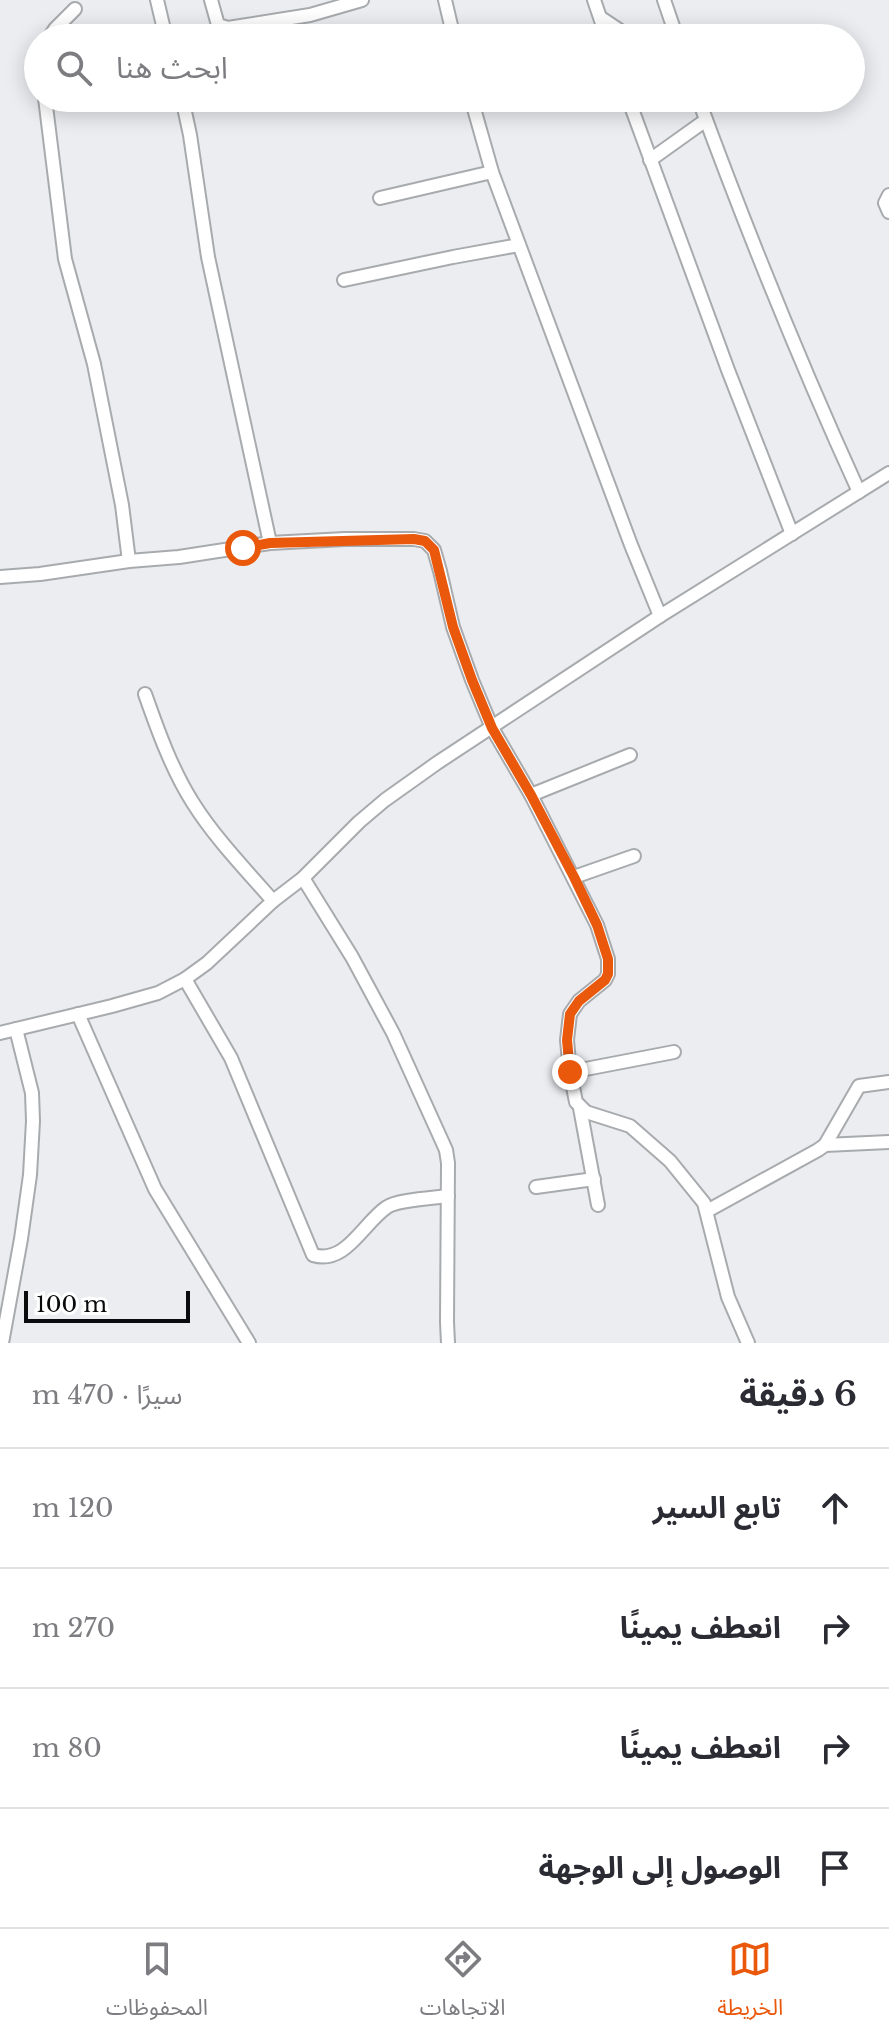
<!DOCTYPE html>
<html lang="ar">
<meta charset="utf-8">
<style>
body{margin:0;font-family:"Libre Baskerville","Noto Sans Arabic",serif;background:#f7f7f7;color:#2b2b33;direction:rtl}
.scale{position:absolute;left:24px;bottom:20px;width:166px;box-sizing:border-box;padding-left:8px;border:4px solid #0a0b0c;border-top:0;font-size:22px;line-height:28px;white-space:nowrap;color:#0a0b0c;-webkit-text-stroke:6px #fff;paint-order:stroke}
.stop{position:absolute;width:24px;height:24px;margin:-18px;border:6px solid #ea580c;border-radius:50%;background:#fff}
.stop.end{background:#ea580c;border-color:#fff;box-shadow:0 2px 8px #0008}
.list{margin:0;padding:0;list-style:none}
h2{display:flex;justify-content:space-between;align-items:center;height:104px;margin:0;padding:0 32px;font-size:34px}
h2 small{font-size:26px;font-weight:400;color:#7c7c81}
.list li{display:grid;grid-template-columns:52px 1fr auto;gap:24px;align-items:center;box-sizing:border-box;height:120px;padding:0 32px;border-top:2px solid #e1e1e2}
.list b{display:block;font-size:30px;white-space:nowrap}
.list em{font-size:26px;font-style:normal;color:#7c7c81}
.icon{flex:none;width:44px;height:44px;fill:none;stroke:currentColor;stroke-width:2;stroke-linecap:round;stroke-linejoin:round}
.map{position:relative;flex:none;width:889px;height:1343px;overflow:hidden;direction:ltr}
.search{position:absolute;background:#fff;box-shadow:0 4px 20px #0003;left:24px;right:24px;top:24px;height:88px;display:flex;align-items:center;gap:20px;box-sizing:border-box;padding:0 28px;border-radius:44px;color:#7c7c81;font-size:30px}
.sheet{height:584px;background:#fff}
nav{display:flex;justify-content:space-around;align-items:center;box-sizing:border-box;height:112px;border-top:2px solid #e1e1e2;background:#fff;font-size:22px;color:#7c7c81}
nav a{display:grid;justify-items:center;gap:4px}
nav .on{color:#ea580c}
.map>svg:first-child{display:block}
</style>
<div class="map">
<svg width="889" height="1343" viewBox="0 0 889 1343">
<rect width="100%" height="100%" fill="#ebedf1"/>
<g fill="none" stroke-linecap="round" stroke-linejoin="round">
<defs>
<g id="street">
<polyline points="157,0 166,38"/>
<polyline points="211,0 218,25 228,28 310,15 362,0"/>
<polyline points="445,0 454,38"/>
<polyline points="594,0 607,38"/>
<polyline points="664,0 677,38"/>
<polyline points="601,18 631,38"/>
<polyline points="49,38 55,29 75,9"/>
<polyline points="45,98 65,259 94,364 122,505 129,561"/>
<polyline points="182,98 190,135 208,257 270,543"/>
<polyline points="471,98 492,172 631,545 660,616"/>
<polyline points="628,98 728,370 792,534"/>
<path d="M698,98C747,231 800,363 859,492"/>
<polyline points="650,160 706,120"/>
<polyline points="889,195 885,203 889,212"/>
<polyline points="380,198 492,172"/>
<polyline points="344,280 453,257 519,245"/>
<polyline points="0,577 40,574 129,561 179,557 270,543 345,539 414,539 425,541 434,550 440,571 453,627 472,680 492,728 531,795 597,925 608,959 608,974 605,980 579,1001 570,1014 567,1040 570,1072 576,1102 586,1112 630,1126 670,1161 704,1203 728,1297 748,1343"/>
<path d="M145,694C158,731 172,770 193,803C215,838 246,870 273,901"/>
<polyline points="531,795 630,755"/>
<polyline points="574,877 634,856"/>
<polyline points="303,878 352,957 393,1033 446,1150 448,1163 447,1322 448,1343"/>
<path d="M185,979L231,1058L313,1255C346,1265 363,1223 387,1207C396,1200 434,1198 448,1196"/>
<polyline points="78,1014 155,1189 249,1343"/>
<polyline points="0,1033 112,1006 158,993 185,979 207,963 273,901 303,878 359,822 385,800 437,763 660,616 889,473"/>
<polyline points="570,1072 674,1052"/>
<polyline points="580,1108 598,1205"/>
<polyline points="825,1145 889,1142"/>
<polyline points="536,1187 594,1179"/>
<polyline points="707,1211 818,1150 825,1145 859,1086 889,1082"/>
<polyline points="2,1343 21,1239 30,1175 33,1121 32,1093 16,1029"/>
</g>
</defs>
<!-- street casing -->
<use href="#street" stroke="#a8abae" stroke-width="16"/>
<!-- street -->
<use href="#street" stroke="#fff" stroke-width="12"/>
</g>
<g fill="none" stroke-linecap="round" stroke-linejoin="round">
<!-- route -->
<polyline stroke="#ea580c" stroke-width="10" points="243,548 270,543 414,539 425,541 434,550 453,627 472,680 492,728 531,795 574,877 597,925 608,959 608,974 605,980 579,1001 570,1014 567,1040 570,1072"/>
</g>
</svg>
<div class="scale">100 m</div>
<div class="stop" style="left:243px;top:548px"></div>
<div class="stop end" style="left:570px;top:1072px"></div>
<div class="search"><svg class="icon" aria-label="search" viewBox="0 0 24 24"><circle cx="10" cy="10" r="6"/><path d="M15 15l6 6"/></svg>ابحث هنا</div>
</div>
<section class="sheet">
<h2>6 دقيقة<small>سيرًا · 470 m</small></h2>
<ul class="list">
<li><svg class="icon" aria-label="ahead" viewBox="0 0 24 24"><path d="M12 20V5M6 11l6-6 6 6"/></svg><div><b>تابع السير</b></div><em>120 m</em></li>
<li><svg class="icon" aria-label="right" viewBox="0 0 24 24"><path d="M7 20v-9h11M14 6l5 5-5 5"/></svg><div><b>انعطف يمينًا</b></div><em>270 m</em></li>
<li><svg class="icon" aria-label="right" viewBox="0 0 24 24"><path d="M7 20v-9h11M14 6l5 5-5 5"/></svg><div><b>انعطف يمينًا</b></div><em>80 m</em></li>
<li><svg class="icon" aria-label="arrive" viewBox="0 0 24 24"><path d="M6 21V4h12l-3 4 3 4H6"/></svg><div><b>الوصول إلى الوجهة</b></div></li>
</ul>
</section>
<nav>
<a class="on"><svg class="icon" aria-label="map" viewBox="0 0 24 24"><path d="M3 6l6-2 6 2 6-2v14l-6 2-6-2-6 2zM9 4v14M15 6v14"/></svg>الخريطة</a>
<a><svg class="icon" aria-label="directions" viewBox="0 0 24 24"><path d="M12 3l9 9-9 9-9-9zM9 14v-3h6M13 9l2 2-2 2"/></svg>الاتجاهات</a>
<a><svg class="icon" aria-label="saved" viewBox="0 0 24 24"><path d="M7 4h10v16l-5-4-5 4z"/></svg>المحفوظات</a>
</nav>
